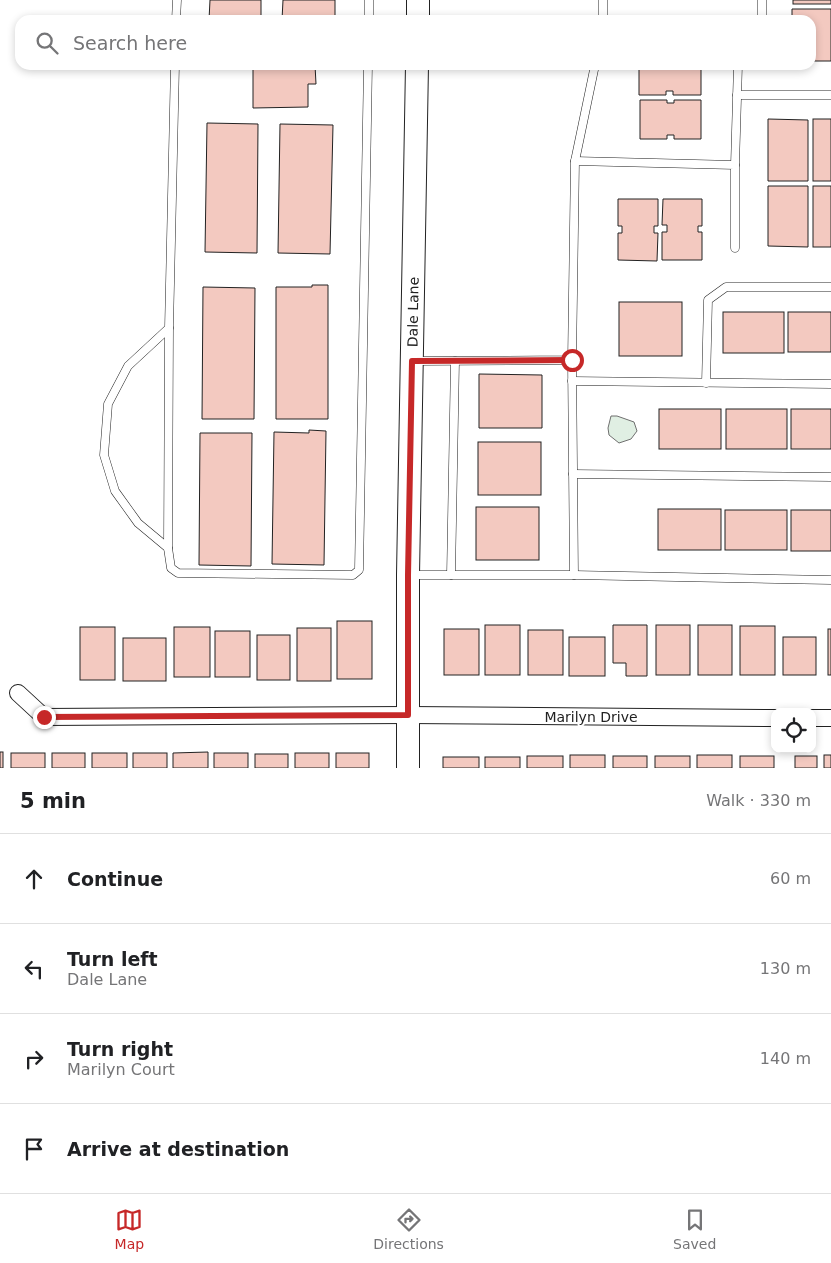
<!DOCTYPE html>
<meta charset="utf-8">
<style>
body{margin:0;font-family:"DejaVu Sans",sans-serif;background:#f6f6f6;color:#202124}
.controls{position:absolute;right:15px;bottom:15px;display:grid;overflow:hidden;border-radius:10px;box-shadow:0 2px 8px #0003}
.controls button{width:45px;height:45px;display:grid;place-items:center;padding:0;border:0;border-bottom:1px solid #e0e0e0;background:#fff;color:#202124;font:25px sans-serif}
.stop{position:absolute;width:15px;height:15px;margin:-11px;border:4px solid #c62828;border-radius:50%;background:#fff}
.stop.end{background:#c62828;border-color:#fff;box-shadow:0 1px 5px #0008}
.list{margin:0;padding:0;list-style:none}
h2{display:flex;justify-content:space-between;align-items:center;height:65px;margin:0;padding:0 20px;font-size:21px}
h2 small{font-size:16px;font-weight:400;color:#757577}
.list li{display:grid;grid-template-columns:32px 1fr auto;gap:15px;align-items:center;box-sizing:border-box;height:90px;padding:0 20px;border-top:1px solid #e0e0e0}
.list b{display:block;font-size:19px;white-space:nowrap}
.list p{margin:0;font-size:16px;white-space:nowrap;color:#757577}
.list em{font-size:16px;font-style:normal;color:#757577}
.icon{flex:none;width:28px;height:28px;fill:none;stroke:currentColor;stroke-width:2;stroke-linecap:round;stroke-linejoin:round}
.map{position:relative;flex:none;width:831px;height:768px;overflow:hidden}
.search{position:absolute;background:#fff;box-shadow:0 2px 8px #0003;left:15px;right:15px;top:15px;height:55px;display:flex;align-items:center;gap:12px;box-sizing:border-box;padding:0 18px;border-radius:15px;color:#757577;font-size:19px}
.sheet{height:425px;background:#fff}
nav{display:flex;justify-content:space-around;align-items:center;box-sizing:border-box;height:70px;border-top:1px solid #e0e0e0;background:#fff;font-size:14px;color:#757577}
nav a{display:grid;justify-items:center;gap:2px}
nav .on{color:#c62828}
.map>svg:first-child{display:block}
</style>
<div class="map">
<svg width="831" height="768" viewBox="0 0 831 768">
<rect width="100%" height="100%" fill="#fff"/>
<!-- green -->
<polygon fill="#e0efe3" stroke="#6f6f6f" points="611,416 617,416 634,422 637,431 631,439 619,443 609,435 608,428"/>
<!-- building -->
<g fill="#f3c9c0" stroke="#222">
<polygon points="210,0 261,0 261,20 209,20"/>
<polygon points="283,0 335,0 335,20 282,20"/>
<rect x="793" y="0" width="38" height="4"/>
<polygon points="792,9 831,9 831,61 811,61 811,20 792,20"/>
<polygon points="253,65 315,65 316,84 308,84 308,107 253,108"/>
<polygon points="639,65 701,65 701,95 673,95 673,91 666,91 666,95 639,95"/>
<polygon points="640,100 667,100 667,103 674,103 674,100 701,100 701,139 674,139 674,135 667,135 667,139 640,139"/>
<polygon points="768,119 808,120 808,181 768,181"/>
<rect x="813" y="119" width="18" height="62"/>
<polygon points="207,123 258,124 257,253 205,252"/>
<polygon points="280,124 333,125 330,254 278,253"/>
<polygon points="768,186 808,186 808,247 768,246"/>
<rect x="813" y="186" width="18" height="61"/>
<polygon points="618,199 658,199 658,226 654,226 654,233 658,233 657,261 618,260 618,233 622,233 622,226 618,226"/>
<polygon points="663,199 702,199 702,226 698,226 698,232 702,232 702,260 662,260 662,232 667,232 667,225 662,225"/>
<polygon points="312,285 328,285 328,419 276,419 276,287 312,287"/>
<polygon points="203,287 255,288 254,419 202,419"/>
<rect x="619" y="302" width="63" height="54"/>
<rect x="723" y="312" width="61" height="41"/>
<rect x="788" y="312" width="43" height="40"/>
<polygon points="479,374 542,375 542,428 479,428"/>
<rect x="659" y="409" width="62" height="40"/>
<rect x="726" y="409" width="61" height="40"/>
<rect x="791" y="409" width="40" height="40"/>
<polygon points="309,430 326,431 324,565 272,564 274,432 309,433"/>
<polygon points="200,433 252,433 251,566 199,565"/>
<rect x="478" y="442" width="63" height="53"/>
<rect x="476" y="507" width="63" height="53"/>
<rect x="658" y="509" width="63" height="41"/>
<rect x="725" y="510" width="62" height="40"/>
<rect x="791" y="510" width="40" height="41"/>
<rect x="337" y="621" width="35" height="58"/>
<rect x="485" y="625" width="35" height="50"/>
<polygon points="613,625 647,625 647,676 626,676 626,663 613,663"/>
<rect x="656" y="625" width="34" height="50"/>
<rect x="698" y="625" width="34" height="50"/>
<rect x="740" y="626" width="35" height="49"/>
<rect x="80" y="627" width="35" height="53"/>
<rect x="174" y="627" width="36" height="50"/>
<rect x="297" y="628" width="34" height="53"/>
<rect x="444" y="629" width="35" height="46"/>
<rect x="828" y="629" width="3" height="46"/>
<rect x="528" y="630" width="35" height="45"/>
<rect x="215" y="631" width="35" height="46"/>
<rect x="257" y="635" width="33" height="45"/>
<rect x="569" y="637" width="36" height="39"/>
<rect x="783" y="637" width="33" height="38"/>
<rect x="123" y="638" width="43" height="43"/>
<rect x="0" y="752" width="3" height="16"/>
<polygon points="208,752 208,768 173,768 173,753"/>
<rect x="11" y="753" width="34" height="15"/>
<rect x="52" y="753" width="33" height="15"/>
<rect x="92" y="753" width="35" height="15"/>
<rect x="133" y="753" width="34" height="15"/>
<rect x="214" y="753" width="34" height="15"/>
<rect x="295" y="753" width="34" height="15"/>
<rect x="336" y="753" width="33" height="15"/>
<rect x="255" y="754" width="33" height="14"/>
<rect x="570" y="755" width="35" height="13"/>
<rect x="697" y="755" width="35" height="13"/>
<rect x="824" y="755" width="7" height="13"/>
<rect x="527" y="756" width="36" height="12"/>
<rect x="613" y="756" width="34" height="12"/>
<rect x="655" y="756" width="35" height="12"/>
<rect x="740" y="756" width="34" height="12"/>
<rect x="795" y="756" width="22" height="12"/>
<rect x="443" y="757" width="36" height="11"/>
<rect x="485" y="757" width="35" height="11"/>
</g>
<g fill="none" stroke-linecap="round" stroke-linejoin="round">
<defs>
<g id="lane">
<polyline points="603,0 603,20"/>
<polyline points="762,0 762,20"/>
<polyline points="176,20 177,0"/>
<polyline points="369,20 369,0"/>
<polyline points="175,65 169,328 128,366 108,404 104,455 115,491 138,523 168,548 171,568 178,573 353,575 359,570 368,65"/>
<polyline points="393,65 416,66"/>
<polyline points="737,95 831,95"/>
<polyline points="575,161 595,65"/>
<polyline points="735,165 738,65"/>
<polyline points="572,360 574,575"/>
<polyline points="414,361 572,360 575,161 735,165 735,248"/>
<polyline points="572,381 831,384"/>
<polyline points="706,383 708,300 726,287 831,287"/>
<polyline points="573,474 831,477"/>
<polyline points="168,548 169,328"/>
<polyline points="411,575 574,575 831,580"/>
<polyline points="451,575 455,361"/>
</g>
<g id="street">
<polyline points="18,693 44,717 408,715 775,718"/>
<polyline points="812,718 831,718"/>
</g>
<g id="secondary">
<polyline points="418,20 418,0"/>
<polyline points="408,768 408,575 417,65"/>
</g>
</defs>
<!-- lane casing -->
<use href="#lane" stroke="#222" stroke-width="9"/>
<!-- street casing -->
<use href="#street" stroke="#222" stroke-width="18"/>
<!-- secondary casing -->
<use href="#secondary" stroke="#222" stroke-width="24"/>
<!-- lane -->
<use href="#lane" stroke="#fff" stroke-width="8"/>
<!-- street -->
<use href="#street" stroke="#fff" stroke-width="16"/>
<!-- secondary -->
<use href="#secondary" stroke="#fff" stroke-width="22"/>
</g>
<g fill="none" stroke-linecap="round" stroke-linejoin="round">
<!-- route -->
<polyline stroke="#c62828" stroke-width="6" points="44,717 408,715 408,575 412,361 572,360"/>
</g>
<g text-anchor="middle" dominant-baseline="central" stroke-width="4" stroke-linejoin="round" paint-order="stroke">
<!-- street labels -->
<g font-size="14" fill="#222" stroke="#fff">
<text transform="translate(413 312) rotate(-89)">Dale Lane</text>
<text x="591" y="717">Marilyn Drive</text>
</g>
</g>
</svg>
<div class="controls">
<button><svg class="icon" aria-label="locate" viewBox="0 0 24 24"><circle cx="12" cy="12" r="6"/><path d="M12 2v4M12 18v4M2 12h4M18 12h4"/></svg></button>
</div>
<div class="stop" style="left:572px;top:360px"></div>
<div class="stop end" style="left:44px;top:717px"></div>
<div class="search"><svg class="icon" aria-label="search" viewBox="0 0 24 24"><circle cx="10" cy="10" r="6"/><path d="M15 15l6 6"/></svg>Search here</div>
</div>
<section class="sheet">
<h2>5 min<small>Walk · 330 m</small></h2>
<ul class="list">
<li><svg class="icon" aria-label="ahead" viewBox="0 0 24 24"><path d="M12 20V5M6 11l6-6 6 6"/></svg><div><b>Continue</b></div><em>60 m</em></li>
<li><svg class="icon" aria-label="left" viewBox="0 0 24 24"><path d="M17 20v-9H6M10 6l-5 5 5 5"/></svg><div><b>Turn left</b><p>Dale Lane</p></div><em>130 m</em></li>
<li><svg class="icon" aria-label="right" viewBox="0 0 24 24"><path d="M7 20v-9h11M14 6l5 5-5 5"/></svg><div><b>Turn right</b><p>Marilyn Court</p></div><em>140 m</em></li>
<li><svg class="icon" aria-label="arrive" viewBox="0 0 24 24"><path d="M6 21V4h12l-3 4 3 4H6"/></svg><div><b>Arrive at destination</b></div></li>
</ul>
</section>
<nav>
<a class="on"><svg class="icon" aria-label="map" viewBox="0 0 24 24"><path d="M3 6l6-2 6 2 6-2v14l-6 2-6-2-6 2zM9 4v14M15 6v14"/></svg>Map</a>
<a><svg class="icon" aria-label="directions" viewBox="0 0 24 24"><path d="M12 3l9 9-9 9-9-9zM9 14v-3h6M13 9l2 2-2 2"/></svg>Directions</a>
<a><svg class="icon" aria-label="saved" viewBox="0 0 24 24"><path d="M7 4h10v16l-5-4-5 4z"/></svg>Saved</a>
</nav>
